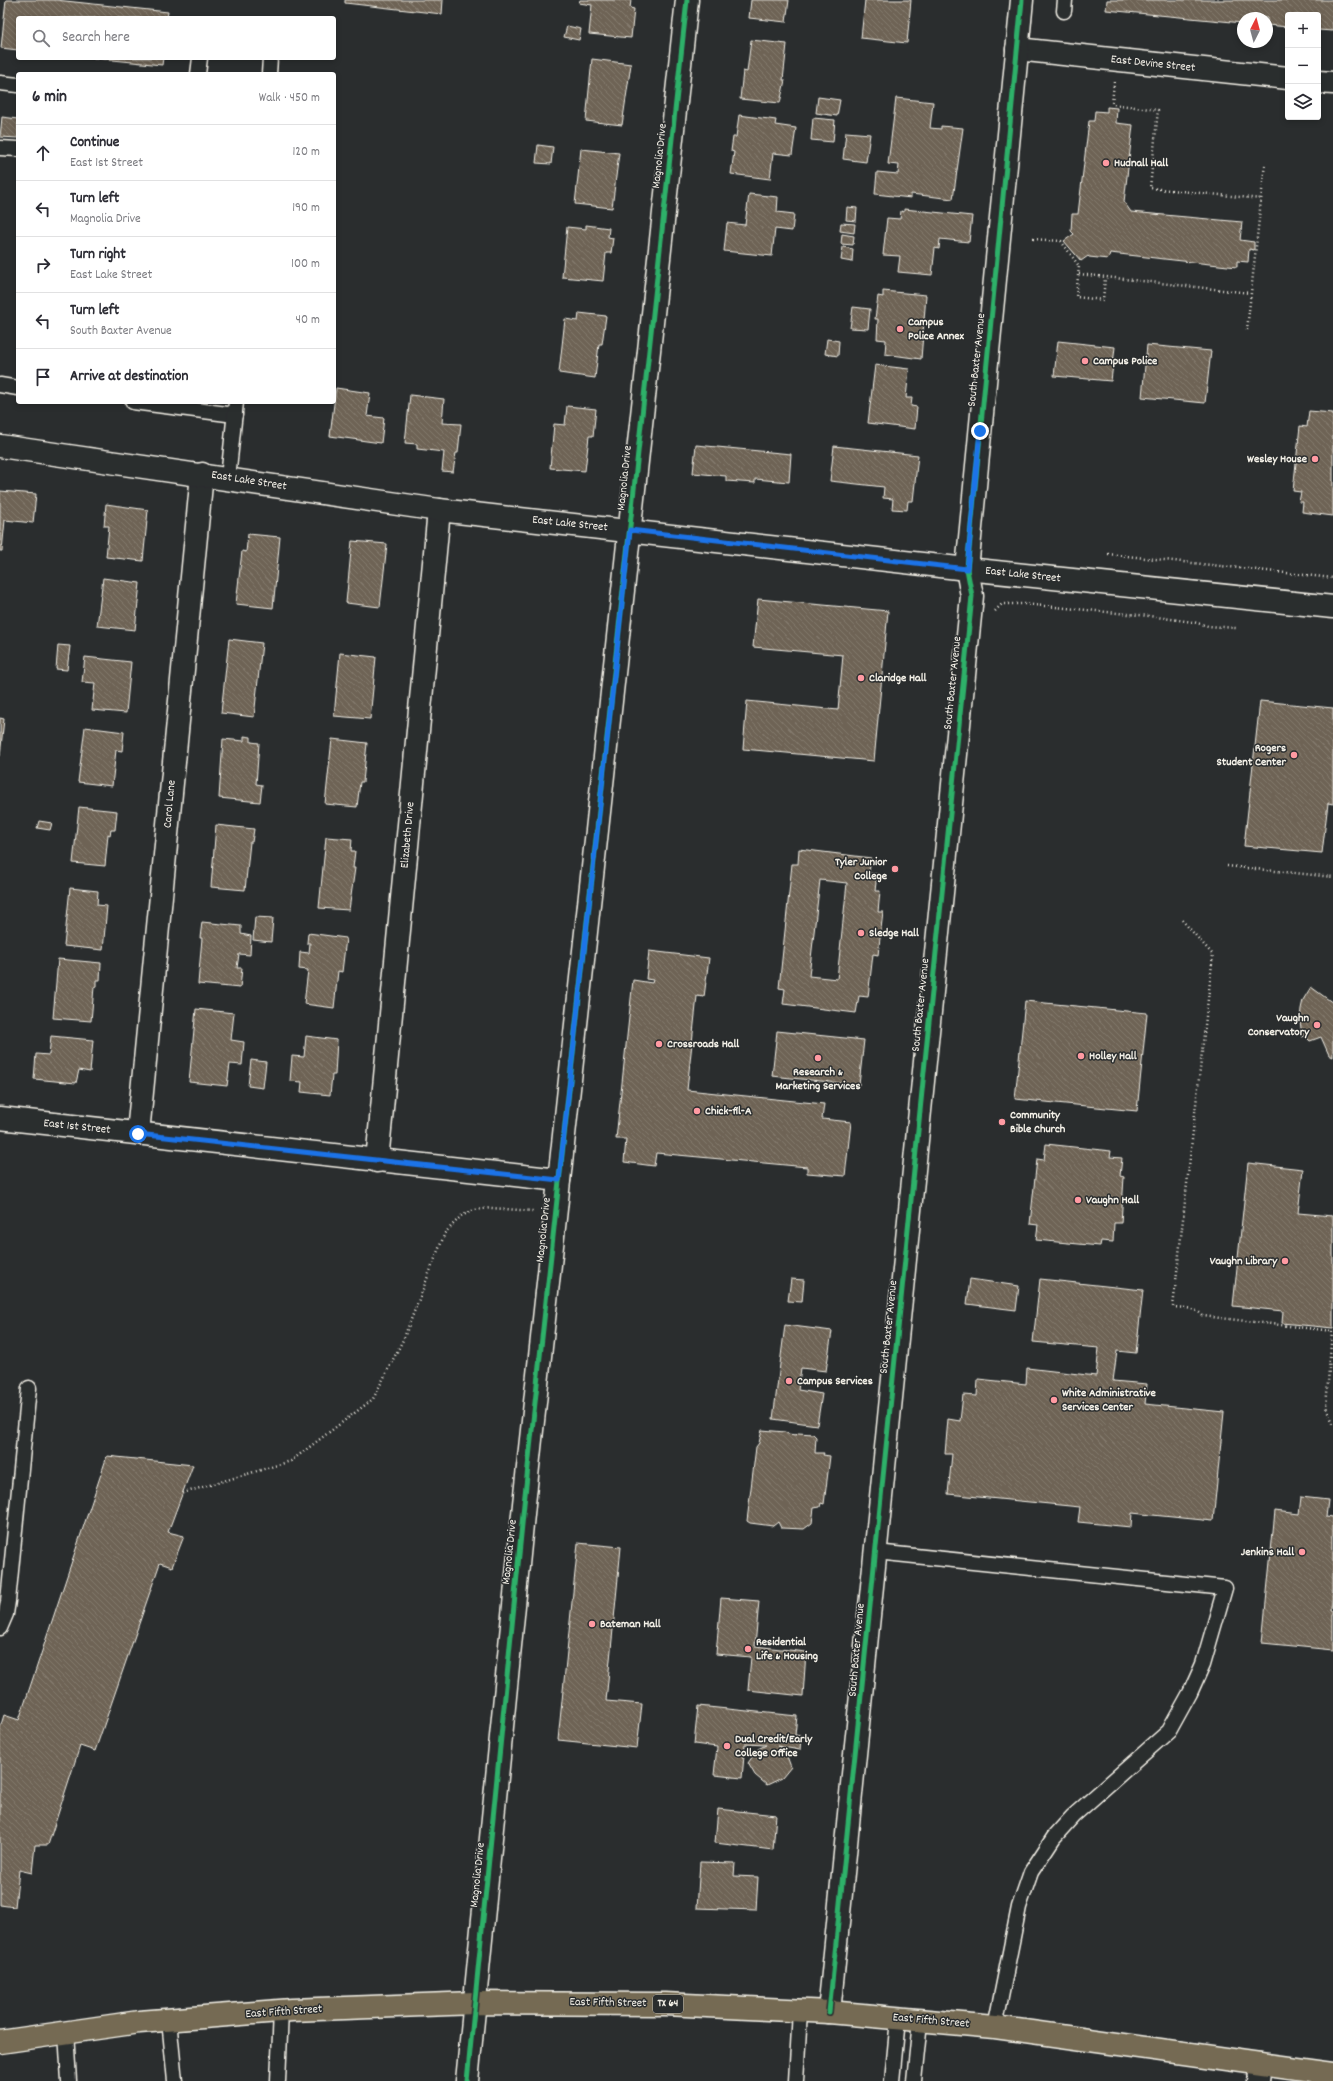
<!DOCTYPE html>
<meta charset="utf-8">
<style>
body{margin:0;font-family:Dekko,sans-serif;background:#f7f7f7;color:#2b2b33}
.controls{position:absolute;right:12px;top:12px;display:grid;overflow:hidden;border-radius:4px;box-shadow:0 2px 6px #0003}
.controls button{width:36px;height:36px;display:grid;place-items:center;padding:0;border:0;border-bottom:1px solid #e1e1e2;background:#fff;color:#2b2b33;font:20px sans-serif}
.compass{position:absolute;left:1237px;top:12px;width:36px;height:36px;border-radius:50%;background:#fff;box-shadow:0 2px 6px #0003;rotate:6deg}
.stop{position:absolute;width:12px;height:12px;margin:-9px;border:3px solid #1a73e8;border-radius:50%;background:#fff}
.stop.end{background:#1a73e8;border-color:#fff;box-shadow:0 1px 4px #0008}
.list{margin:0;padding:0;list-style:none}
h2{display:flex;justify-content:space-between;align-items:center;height:52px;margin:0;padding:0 16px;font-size:17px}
h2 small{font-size:13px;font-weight:400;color:#7c7c81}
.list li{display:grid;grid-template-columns:26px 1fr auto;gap:12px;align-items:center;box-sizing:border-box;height:56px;padding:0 16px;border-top:1px solid #e1e1e2}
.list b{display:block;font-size:15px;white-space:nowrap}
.list p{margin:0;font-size:13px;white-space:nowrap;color:#7c7c81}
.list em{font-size:13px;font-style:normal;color:#7c7c81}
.icon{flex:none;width:22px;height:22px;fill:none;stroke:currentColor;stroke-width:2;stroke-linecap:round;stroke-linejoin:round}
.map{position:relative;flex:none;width:1333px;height:2081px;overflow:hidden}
.search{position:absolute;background:#fff;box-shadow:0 2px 6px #0003;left:16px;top:16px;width:320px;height:44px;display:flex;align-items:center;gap:10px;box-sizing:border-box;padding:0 14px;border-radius:4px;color:#7c7c81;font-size:15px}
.panel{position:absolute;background:#fff;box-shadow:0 2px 6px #0003;left:16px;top:72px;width:320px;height:332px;border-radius:4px}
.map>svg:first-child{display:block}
</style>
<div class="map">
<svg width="1333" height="2081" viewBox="0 0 1333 2081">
<defs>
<pattern id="building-back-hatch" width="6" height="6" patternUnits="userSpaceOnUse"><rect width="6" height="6" fill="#6e6355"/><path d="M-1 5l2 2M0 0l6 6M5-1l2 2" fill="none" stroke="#837a6d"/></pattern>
</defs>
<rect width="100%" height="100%" fill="#2a2d2e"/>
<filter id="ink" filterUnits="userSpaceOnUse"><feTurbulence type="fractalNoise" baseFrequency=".025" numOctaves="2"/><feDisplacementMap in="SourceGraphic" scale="8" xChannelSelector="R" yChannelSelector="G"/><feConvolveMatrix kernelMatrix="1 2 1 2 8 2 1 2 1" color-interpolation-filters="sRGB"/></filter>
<g filter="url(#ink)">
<!-- building -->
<g fill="url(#building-back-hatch)" stroke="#f4f1e8" fill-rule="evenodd">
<polygon points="6,0 56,0 168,12 167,18 18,18 18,50 1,48"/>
<polygon points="345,0 443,0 442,14 345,3"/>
<polygon points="580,0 631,0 630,8 634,9 631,38 589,34 592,5 579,3"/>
<polygon points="751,0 789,0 786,22 749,18"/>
<polygon points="865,0 911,0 907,43 861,38"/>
<polygon points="1107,0 1333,0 1333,31 1318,30 1318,15 1288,15 1288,27 1267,25 1267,18 1243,18 1243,23 1106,10"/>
<polygon points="567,26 581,29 579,40 564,37"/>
<polygon points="751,40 787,44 783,80 785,80 780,103 740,99 743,71 747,72"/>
<polygon points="93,58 163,58 162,65"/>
<polygon points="592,59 631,64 622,125 586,121"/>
<polygon points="818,97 840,100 837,116 816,113"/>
<polygon points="896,98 933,102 930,128 941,129 941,126 963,128 953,199 911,194 911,198 875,194 877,172 898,174 899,165 888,164"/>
<polygon points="1107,107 1117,108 1116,123 1133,125 1124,202 1131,212 1242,222 1240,240 1254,242 1254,250 1249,249 1248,262 1237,261 1237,267 1110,253 1108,259 1089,257 1088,256 1081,261 1064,241 1074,234 1071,231 1072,214 1078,214 1089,121 1094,121 1095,111 1107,112"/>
<polygon points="739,115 776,120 775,125 796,128 792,155 773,153 770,179 731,174 734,152 731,151 733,137 736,137"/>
<polygon points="2,117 18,119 18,138 0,137"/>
<polygon points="813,118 835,120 833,142 811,140"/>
<polygon points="846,132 870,134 866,162 843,159"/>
<polygon points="538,145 553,147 551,164 536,163"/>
<polygon points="581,149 619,153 612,208 575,204"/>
<polygon points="749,194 778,197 777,212 794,214 792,231 775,229 772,256 724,251 727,223 745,225"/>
<polygon points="847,207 857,208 856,221 846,220"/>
<polygon points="904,209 972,216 969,242 940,239 939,249 935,248 932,275 898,272 900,256 883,255 887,218 900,219 901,211 904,212"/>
<polygon points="841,223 855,224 854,233 840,231"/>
<polygon points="586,225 609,228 608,237 613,238 611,253 606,253 603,281 562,277 567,227 586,229"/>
<polygon points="842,234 854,236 853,245 841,244"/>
<polygon points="843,247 853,249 852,262 841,260"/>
<polygon points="883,291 926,295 921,359 885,354 886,340 877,339 878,319 875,319 878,296 883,297"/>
<polygon points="853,307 870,309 868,329 850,328"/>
<polygon points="579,313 606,316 602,344 599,344 595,378 559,373 565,319 578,321"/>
<polygon points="827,339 839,341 838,356 825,354"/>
<polygon points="1058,341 1115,347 1111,381 1054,376"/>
<polygon points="1147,345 1211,351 1205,403 1142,397"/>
<polygon points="875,365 909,369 906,398 912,398 911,406 917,407 915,429 868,423"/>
<polygon points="336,388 370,393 367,416 384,418 381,443 330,436"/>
<polygon points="410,395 444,399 442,423 461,424 458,453 456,453 453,472 442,471 444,452 417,449 417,444 405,443"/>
<polygon points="567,406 596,409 593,436 589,436 585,471 550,468 554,424 565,425"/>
<polygon points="1309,411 1333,413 1333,516 1302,512 1303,502 1299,502 1301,492 1293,491 1300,426 1307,427"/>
<polygon points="696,445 791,454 789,482 755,479 755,483 726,481 726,476 693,473"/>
<polygon points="834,446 918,455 913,501 908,501 907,510 892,509 893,499 883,498 884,487 830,481"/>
<polygon points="0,491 36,494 33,523 5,520 2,551 0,551"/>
<polygon points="106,504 148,510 143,561 106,557 109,526 104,526"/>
<polygon points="248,534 280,537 273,608 236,604 242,551 246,552"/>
<polygon points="352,541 387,544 380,607 346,603"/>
<polygon points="103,578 140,583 135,630 97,626"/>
<polygon points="758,599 888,611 874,761 743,749 747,701 838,710 843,655 753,647"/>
<polygon points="229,639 262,643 254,717 221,713"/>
<polygon points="58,645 70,646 67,670 56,669"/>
<polygon points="340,653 376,657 370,719 334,716"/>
<polygon points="85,657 131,662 126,713 92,710 95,683 82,682"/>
<polygon points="1260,701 1333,708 1333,804 1328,803 1322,853 1244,846"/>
<polygon points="0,718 4,719 0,756"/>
<polygon points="85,727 124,732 122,751 116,750 112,786 78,782"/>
<polygon points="244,736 251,737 251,742 259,743 256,784 262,785 260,802 219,798 223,739 244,741"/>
<polygon points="332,739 367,743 363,782 360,782 357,807 325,804"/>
<polygon points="79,807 117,811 115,830 111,830 110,835 108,834 105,866 73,863"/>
<polygon points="39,821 52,823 50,830 37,828"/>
<polygon points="216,825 254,829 252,842 250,842 245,890 211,887"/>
<polygon points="326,837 352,839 351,851 355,851 353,868 355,868 349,910 319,908"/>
<path d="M799,849L871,858L869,873L877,874L875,891H880L878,912H883L878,955L873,954L868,997L859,996L856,1013L783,1004L785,989L779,988L792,864H798ZM820,880L847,883L837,979L809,976Z"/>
<polygon points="70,888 98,891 97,905 107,906 103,950 64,946"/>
<polygon points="255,917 273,918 271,942 253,940"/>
<polygon points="202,922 241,926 241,934 251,936 250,955 239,954 237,968 242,968 240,988 198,984 202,938 200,938"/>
<polygon points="308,933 346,938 342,972 338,971 334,1008 304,1004 308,970 299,969 300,952 309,953 310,943 307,943"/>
<polygon points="649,951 709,958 704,997 697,996 687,1090 824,1104 822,1119 851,1122 845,1176 807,1173 807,1167 656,1153 654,1166 624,1162 626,1139 616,1139 633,980 652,983 653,980 646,979"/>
<polygon points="58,959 101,963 100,980 96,980 96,986 94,987 91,1021 53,1018"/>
<polygon points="1311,987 1333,1003 1333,1057 1329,1055 1321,1037 1310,1041 1305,1036 1302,1037 1300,1020 1301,1009 1303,1000"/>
<polygon points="1025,1001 1147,1013 1137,1111 1015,1099"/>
<polygon points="196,1009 234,1013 231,1040 244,1042 242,1065 230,1064 227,1086 189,1082"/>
<polygon points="777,1031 864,1040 859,1085 772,1076"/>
<polygon points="51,1036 93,1040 90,1072 79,1070 76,1083 34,1079 36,1054 49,1055"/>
<polygon points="306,1036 337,1040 335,1075 332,1075 330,1095 301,1092 302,1082 290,1081 292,1056 304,1057"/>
<polygon points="251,1060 266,1062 263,1088 248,1086"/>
<polygon points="1046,1144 1111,1151 1110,1157 1122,1158 1120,1176 1124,1177 1121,1223 1114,1223 1113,1242 1101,1241 1100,1246 1036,1240 1038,1225 1030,1224 1037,1159 1044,1160"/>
<polygon points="1248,1163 1303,1169 1298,1213 1333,1216 1333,1328 1282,1323 1283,1311 1233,1306"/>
<polygon points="791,1279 804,1280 802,1302 788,1301"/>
<polygon points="970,1279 1019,1286 1016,1310 967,1304"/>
<polygon points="1040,1279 1143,1290 1136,1353 1117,1351 1113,1381 1147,1384 1145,1404 1224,1412 1213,1521 1132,1513 1131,1527 1078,1522 1080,1507 948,1494 952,1454 945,1454 948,1419 960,1421 963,1395 977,1396 978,1379 1026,1384 1027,1368 1096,1376 1099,1348 1033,1342"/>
<polygon points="785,1325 832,1331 826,1371 801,1368 798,1390 822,1394 817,1425 773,1419"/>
<polygon points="762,1430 785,1432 788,1434 796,1435 798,1433 813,1434 816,1437 815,1453 824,1453 823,1455 830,1456 824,1504 821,1503 820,1507 814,1508 812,1523 804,1529 781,1528 778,1522 773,1526 750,1523 747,1521 756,1447 759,1443"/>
<polygon points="107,1456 193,1465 168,1532 184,1536 172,1567 160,1563 95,1751 80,1746 48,1845 35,1845 32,1873 19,1870 15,1907 0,1905 0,1728 4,1715 19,1720"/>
<polygon points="1301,1497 1328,1500 1326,1516 1333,1517 1333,1587 1331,1610 1333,1610 1333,1650 1262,1643 1275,1511 1299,1514"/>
<polygon points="578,1543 621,1547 606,1701 642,1704 637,1748 558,1740"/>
<polygon points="721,1598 759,1601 755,1646 806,1652 803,1696 748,1690 751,1657 716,1654"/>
<polygon points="698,1706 797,1716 795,1735 801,1736 800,1750 777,1746 785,1751 791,1767 782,1778 767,1785 755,1775 748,1763 758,1749 766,1745 745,1744 742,1778 714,1775 717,1747 694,1744"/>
<polygon points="718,1809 776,1815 773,1850 715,1843"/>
<polygon points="700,1862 735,1863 734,1876 758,1877 756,1910 697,1908"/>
</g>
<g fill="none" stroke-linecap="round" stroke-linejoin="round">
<defs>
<g id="service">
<polyline points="1064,11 1065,0"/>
<polyline points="198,74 200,58"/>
<polyline points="269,74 270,58"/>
<polyline points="0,83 18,85"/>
<polyline points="0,148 18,149"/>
<polyline points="0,385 18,388"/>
<polyline points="133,402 235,415"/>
<polyline points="228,478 236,402"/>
<polyline points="876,1552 1225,1588 1203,1664 1190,1693 1169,1731 1073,1816 1054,1837 1031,1872 1019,1907 995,2027"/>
<polyline points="0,1628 6,1614 8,1601 29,1388"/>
<polyline points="169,2020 175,2081"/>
<polyline points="66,2032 69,2081"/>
<polyline points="278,2081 281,2011"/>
<polyline points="796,2081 800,2011"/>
<polyline points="892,2081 898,2019"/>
<polyline points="914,2081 920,2021"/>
</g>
<g id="minor">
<polyline points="1017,49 1288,78"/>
<polyline points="1318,82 1333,83"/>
<polyline points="967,569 1333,607"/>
<polyline points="0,1118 559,1180"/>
<polyline points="138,1133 202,474"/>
<polyline points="377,1161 439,510"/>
<polyline points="467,2081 524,1504 687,0"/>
<polyline points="1258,2081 1260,2064"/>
</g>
<g id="tertiary">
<polyline points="0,446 439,510 967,569"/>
<polyline points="829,2012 972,596 967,569 1022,0"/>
</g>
<polyline id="primary" points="0,2042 139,2022 292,2010 475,2003 665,2004 829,2012 995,2027 1333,2074"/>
</defs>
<!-- service casing -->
<use href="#service" stroke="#f4f1e8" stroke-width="17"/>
<!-- minor casing -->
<use href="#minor" stroke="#f4f1e8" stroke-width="25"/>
<!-- tertiary casing -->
<use href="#tertiary" stroke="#f4f1e8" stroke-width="25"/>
<!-- primary casing -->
<use href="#primary" stroke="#f4f1e8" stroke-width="25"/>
<!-- path -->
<g stroke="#f4f1e8" stroke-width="2.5" stroke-dasharray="1 3" stroke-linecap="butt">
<polyline points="1114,82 1112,104 1158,110 1150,188 1261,199"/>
<polyline points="1033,239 1061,241 1079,266 1076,297 1103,300 1105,278"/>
<polyline points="1079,274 1250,293"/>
<polyline points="1247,330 1265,163"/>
<polyline points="1108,554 1333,578"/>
<polyline points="995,611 1002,604 1024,604 1149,616 1193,622 1208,626 1236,628"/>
<polyline points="1227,866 1333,877"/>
<path d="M1182,920L1213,955L1173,1307C1184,1308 1195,1307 1203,1316L1332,1331L1326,1407L1333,1423"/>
<polyline points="183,1493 291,1461 373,1399 403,1340 445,1233 461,1216 474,1210 491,1208 533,1211"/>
</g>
<!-- service -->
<use href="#service" stroke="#2a2d2e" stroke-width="14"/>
<!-- minor -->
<use href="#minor" stroke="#2a2d2e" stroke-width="22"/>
<!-- tertiary -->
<use href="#tertiary" stroke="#2a2d2e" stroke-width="22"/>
<!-- primary -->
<use href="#primary" stroke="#746b52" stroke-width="22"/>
<defs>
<g id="cycleway">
<polyline points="829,2012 972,596 967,569 1022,0"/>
<polyline points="467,2081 524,1504 687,0"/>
</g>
</defs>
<!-- cycleway casing -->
<use href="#cycleway" stroke="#2a2d2e" stroke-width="8"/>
<!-- cycleway -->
<use href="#cycleway" stroke="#2db169" stroke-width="5"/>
</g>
</g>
<g fill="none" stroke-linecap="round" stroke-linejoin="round" filter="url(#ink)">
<!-- route -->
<polyline stroke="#1a73e8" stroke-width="5" points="138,1134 559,1180 630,530 967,569 980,431"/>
</g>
<!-- markers -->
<g fill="#ff9aa2" stroke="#2a2d2e" stroke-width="1.5">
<circle cx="1106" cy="163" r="4"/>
<circle cx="900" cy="329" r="4"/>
<circle cx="1085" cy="361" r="4"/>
<circle cx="1315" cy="459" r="4"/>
<circle cx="861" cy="678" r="4"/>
<circle cx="1294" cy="755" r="4"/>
<circle cx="895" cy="869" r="4"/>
<circle cx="861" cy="933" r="4"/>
<circle cx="1317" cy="1025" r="4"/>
<circle cx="659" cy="1044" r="4"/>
<circle cx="1081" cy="1056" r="4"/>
<circle cx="818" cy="1058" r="4"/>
<circle cx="697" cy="1111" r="4"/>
<circle cx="1002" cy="1122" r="4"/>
<circle cx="1078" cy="1200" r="4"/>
<circle cx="1285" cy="1261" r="4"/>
<circle cx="789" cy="1381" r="4"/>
<circle cx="1054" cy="1400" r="4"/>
<circle cx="1302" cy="1552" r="4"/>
<circle cx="592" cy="1624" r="4"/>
<circle cx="748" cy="1649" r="4"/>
<circle cx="727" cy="1746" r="4"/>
</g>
<g text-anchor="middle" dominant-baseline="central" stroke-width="3" stroke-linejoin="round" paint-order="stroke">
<!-- shield labels -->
<rect fill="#2a2d2e" stroke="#b7b6b0" stroke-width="1" x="653" y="1995" width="30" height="18" rx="3"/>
<g font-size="11" font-weight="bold" fill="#f4f1e8">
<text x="668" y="2004">TX 64</text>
</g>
<!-- street labels -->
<g font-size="12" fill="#f4f1e8" stroke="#2a2d2e">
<text transform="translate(1153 64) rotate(6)">East Devine Street</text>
<text transform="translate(660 156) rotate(-84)">Magnolia Drive</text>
<text transform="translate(977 360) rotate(-84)">South Baxter Avenue</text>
<text transform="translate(625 478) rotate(-84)">Magnolia Drive</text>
<text transform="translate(249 481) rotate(9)">East Lake Street</text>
<text transform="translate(570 524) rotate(6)">East Lake Street</text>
<text transform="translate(1023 575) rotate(6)">East Lake Street</text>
<text transform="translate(953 683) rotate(-84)">South Baxter Avenue</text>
<text transform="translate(170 804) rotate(-85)">Carol Lane</text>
<text transform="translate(408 835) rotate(-85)">Elizabeth Drive</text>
<text transform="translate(921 1005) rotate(-84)">South Baxter Avenue</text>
<text transform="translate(77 1127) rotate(6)">East 1st Street</text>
<text transform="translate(544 1230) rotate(-84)">Magnolia Drive</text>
<text transform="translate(889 1327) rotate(-84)">South Baxter Avenue</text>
<text transform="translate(510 1552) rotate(-84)">Magnolia Drive</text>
<text transform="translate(857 1650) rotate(-85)">South Baxter Avenue</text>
<text transform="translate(478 1875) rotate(-84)">Magnolia Drive</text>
<text transform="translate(608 2003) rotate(1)">East Fifth Street</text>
<text transform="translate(284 2012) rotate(-4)">East Fifth Street</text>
<text transform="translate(931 2021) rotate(5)">East Fifth Street</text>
</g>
<!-- poi labels -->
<g font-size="12" font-weight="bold" fill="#f4f1e8" stroke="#2a2d2e" text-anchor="start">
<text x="1114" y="163">Hudnall Hall</text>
<text x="908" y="322">Campus<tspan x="908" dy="14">Police Annex</tspan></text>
<text x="1093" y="361">Campus Police</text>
<text x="1307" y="459" text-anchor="end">Wesley House</text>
<text x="869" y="678">Claridge Hall</text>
<text x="1286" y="748" text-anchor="end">Rogers<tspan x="1286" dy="14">Student Center</tspan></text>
<text x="887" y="862" text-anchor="end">Tyler Junior<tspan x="887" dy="14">College</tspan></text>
<text x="869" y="933">Sledge Hall</text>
<text x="1309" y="1018" text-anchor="end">Vaughn<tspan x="1309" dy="14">Conservatory</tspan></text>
<text x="667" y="1044">Crossroads Hall</text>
<text x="1089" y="1056">Holley Hall</text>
<text x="818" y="1072" text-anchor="middle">Research &amp;<tspan x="818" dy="14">Marketing Services</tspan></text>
<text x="705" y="1111">Chick-fil-A</text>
<text x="1010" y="1115">Community<tspan x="1010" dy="14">Bible Church</tspan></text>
<text x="1086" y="1200">Vaughn Hall</text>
<text x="1277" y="1261" text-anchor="end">Vaughn Library</text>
<text x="797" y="1381">Campus Services</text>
<text x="1062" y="1393">White Administrative<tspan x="1062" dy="14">Services Center</tspan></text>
<text x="1294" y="1552" text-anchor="end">Jenkins Hall</text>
<text x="600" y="1624">Bateman Hall</text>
<text x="756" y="1642">Residential<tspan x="756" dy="14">Life &amp; Housing</tspan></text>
<text x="735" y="1739">Dual Credit/Early<tspan x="735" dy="14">College Office</tspan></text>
</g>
</g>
</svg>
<div class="controls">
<button>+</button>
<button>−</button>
<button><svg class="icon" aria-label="layers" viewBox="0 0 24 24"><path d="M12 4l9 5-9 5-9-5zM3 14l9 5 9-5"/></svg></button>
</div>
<svg class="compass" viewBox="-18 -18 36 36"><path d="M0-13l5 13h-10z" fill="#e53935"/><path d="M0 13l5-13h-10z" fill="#7c7c81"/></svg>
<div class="stop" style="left:138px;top:1134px"></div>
<div class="stop end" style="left:980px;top:431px"></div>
<div class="search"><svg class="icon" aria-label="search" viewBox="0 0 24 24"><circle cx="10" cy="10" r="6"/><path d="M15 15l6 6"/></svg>Search here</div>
<section class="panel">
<h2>6 min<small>Walk · 450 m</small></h2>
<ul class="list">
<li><svg class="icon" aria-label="ahead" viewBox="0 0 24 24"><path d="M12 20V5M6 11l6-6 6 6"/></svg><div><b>Continue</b><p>East 1st Street</p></div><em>120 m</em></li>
<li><svg class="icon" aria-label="left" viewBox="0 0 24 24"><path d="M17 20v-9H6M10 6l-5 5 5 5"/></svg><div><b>Turn left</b><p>Magnolia Drive</p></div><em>190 m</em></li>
<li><svg class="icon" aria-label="right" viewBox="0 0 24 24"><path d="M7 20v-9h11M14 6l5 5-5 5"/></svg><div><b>Turn right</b><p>East Lake Street</p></div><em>100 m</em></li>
<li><svg class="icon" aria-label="left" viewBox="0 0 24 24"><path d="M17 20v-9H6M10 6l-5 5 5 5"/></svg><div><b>Turn left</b><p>South Baxter Avenue</p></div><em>40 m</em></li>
<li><svg class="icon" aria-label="arrive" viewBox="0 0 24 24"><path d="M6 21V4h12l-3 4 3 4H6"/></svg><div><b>Arrive at destination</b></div></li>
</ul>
</section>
</div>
